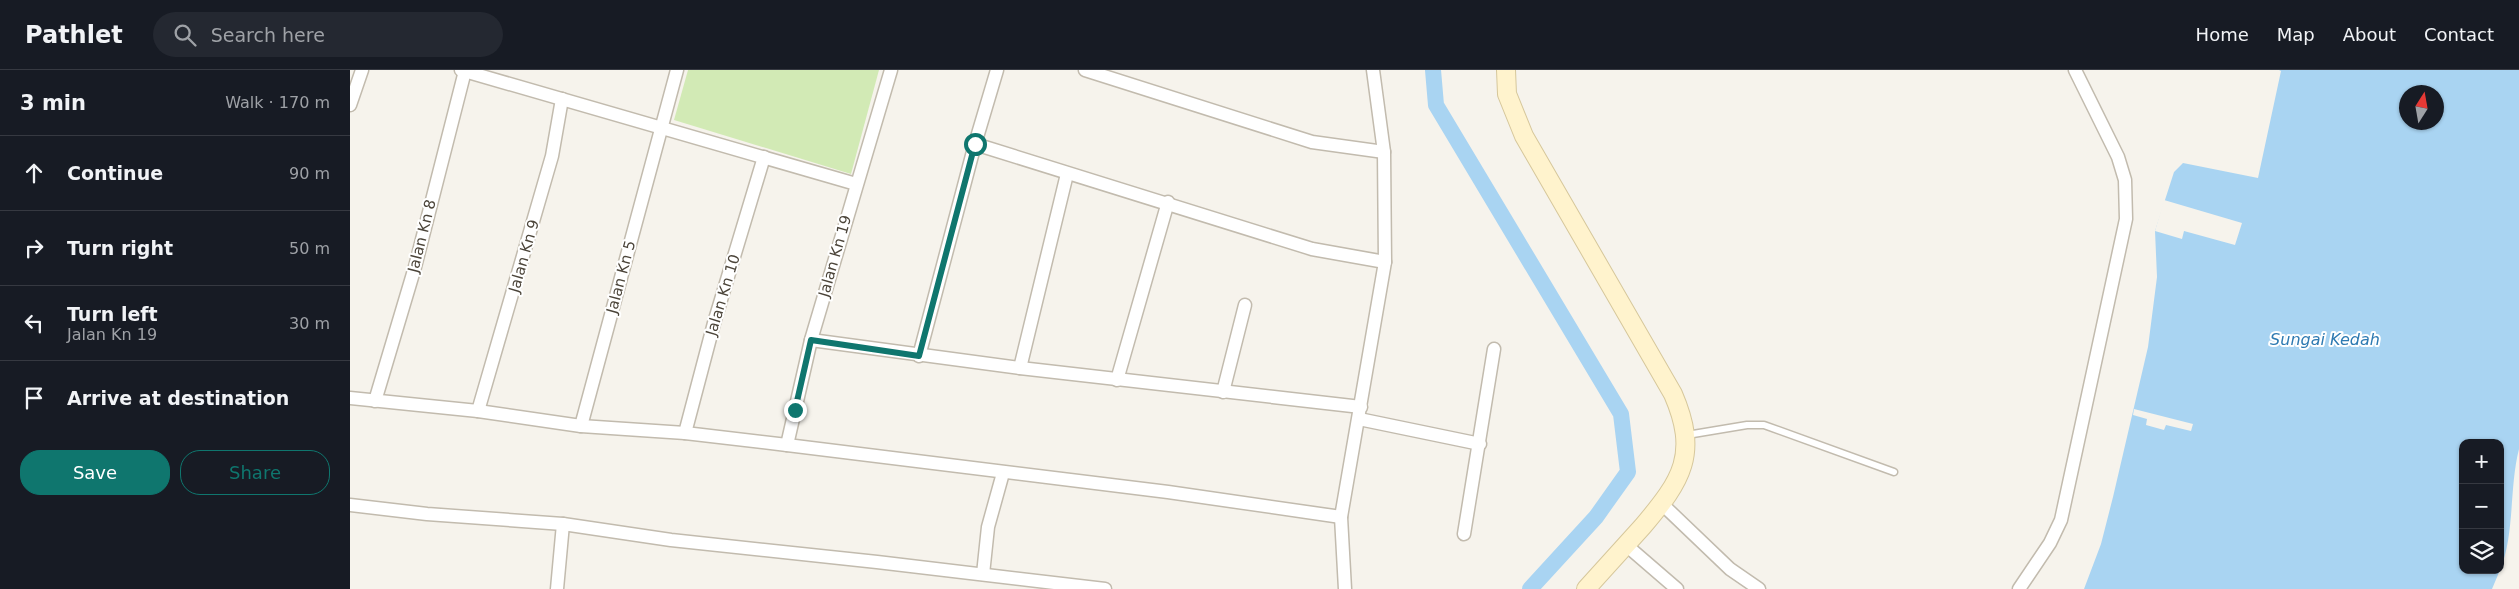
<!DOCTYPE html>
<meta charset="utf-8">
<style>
body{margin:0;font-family:"DejaVu Sans",sans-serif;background:#242831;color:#f1f3f6}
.controls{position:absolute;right:15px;bottom:15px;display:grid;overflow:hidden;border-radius:10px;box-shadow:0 1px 4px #0004}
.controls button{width:45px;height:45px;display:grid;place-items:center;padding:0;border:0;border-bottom:1px solid #363941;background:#171b24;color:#f1f3f6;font:25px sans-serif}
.compass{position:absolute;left:2049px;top:15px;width:45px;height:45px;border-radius:50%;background:#171b24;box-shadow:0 1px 4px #0004;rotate:11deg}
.stop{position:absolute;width:15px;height:15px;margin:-11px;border:4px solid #0f766e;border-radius:50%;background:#fff}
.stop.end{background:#0f766e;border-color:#fff;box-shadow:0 1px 5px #0008}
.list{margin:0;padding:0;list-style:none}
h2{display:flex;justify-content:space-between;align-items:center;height:65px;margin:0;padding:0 20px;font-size:21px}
h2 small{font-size:16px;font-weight:400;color:#9ea1a6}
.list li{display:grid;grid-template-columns:32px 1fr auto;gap:15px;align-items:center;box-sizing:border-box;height:75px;padding:0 20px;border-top:1px solid #363941}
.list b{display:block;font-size:19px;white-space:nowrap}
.list p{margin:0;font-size:16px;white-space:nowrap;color:#9ea1a6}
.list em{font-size:16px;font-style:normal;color:#9ea1a6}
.actions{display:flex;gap:10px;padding:15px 20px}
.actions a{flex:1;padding:11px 0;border:1px solid #0f766e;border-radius:20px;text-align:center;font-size:18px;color:#0f766e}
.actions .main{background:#0f766e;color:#fff}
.icon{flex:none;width:28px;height:28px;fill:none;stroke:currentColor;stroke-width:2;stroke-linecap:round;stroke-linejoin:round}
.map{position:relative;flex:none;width:2169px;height:519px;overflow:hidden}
header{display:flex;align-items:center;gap:30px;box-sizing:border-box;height:70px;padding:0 25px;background:#171b24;border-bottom:1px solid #363941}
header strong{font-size:24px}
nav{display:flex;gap:28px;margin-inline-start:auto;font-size:18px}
.search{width:350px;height:45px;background:#242831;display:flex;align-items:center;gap:12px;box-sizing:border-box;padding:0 18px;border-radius:28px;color:#9ea1a6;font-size:19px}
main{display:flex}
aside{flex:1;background:#171b24}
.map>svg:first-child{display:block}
</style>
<header>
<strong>Pathlet</strong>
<div class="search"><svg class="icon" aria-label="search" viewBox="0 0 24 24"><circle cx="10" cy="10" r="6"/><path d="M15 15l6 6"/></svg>Search here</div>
<nav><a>Home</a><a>Map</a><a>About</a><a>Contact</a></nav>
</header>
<main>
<aside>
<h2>3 min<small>Walk · 170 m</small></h2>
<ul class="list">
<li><svg class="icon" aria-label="ahead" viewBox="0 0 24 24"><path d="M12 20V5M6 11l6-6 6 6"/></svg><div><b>Continue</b></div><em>90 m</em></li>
<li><svg class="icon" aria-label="right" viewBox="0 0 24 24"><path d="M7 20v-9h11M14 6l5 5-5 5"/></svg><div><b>Turn right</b></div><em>50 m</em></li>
<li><svg class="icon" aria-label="left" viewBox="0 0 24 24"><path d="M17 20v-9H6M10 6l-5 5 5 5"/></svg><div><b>Turn left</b><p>Jalan Kn 19</p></div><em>30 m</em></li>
<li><svg class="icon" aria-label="arrive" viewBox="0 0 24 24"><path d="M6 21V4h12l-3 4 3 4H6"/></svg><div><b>Arrive at destination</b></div></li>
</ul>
<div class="actions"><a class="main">Save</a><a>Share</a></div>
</aside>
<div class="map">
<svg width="2169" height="519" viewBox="0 0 2169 519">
<rect width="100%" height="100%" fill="#f6f3ec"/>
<!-- green -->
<polygon fill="#d2eab5" points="338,0 529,0 501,104 324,50"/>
<!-- water -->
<path fill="#a9d4f2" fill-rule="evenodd" d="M1929,0H2169V379C2159,418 2165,464 2150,500V373H2113V500H2150L2142,519H1734L1751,474L1763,427L1798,277L1807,207L1805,161L1824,102L1833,93L1908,108L1931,1ZM2056,22H2086V52H2056Z"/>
<!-- pier -->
<g fill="#f6f3ec">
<polygon points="1814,130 1892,153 1885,175 1834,161 1832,169 1805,161"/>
<polygon points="1784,339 1843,354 1841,361 1816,355 1814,360 1796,355 1797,349 1783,345"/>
</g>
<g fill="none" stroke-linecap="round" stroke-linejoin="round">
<!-- canal -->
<polyline stroke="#a9d4f2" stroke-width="16" points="1083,0 1086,35 1271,344 1278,402 1246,447 1180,519"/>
<defs>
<polyline id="service" points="1337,365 1397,355 1414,355 1544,402"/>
<g id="minor">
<polyline points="111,0 506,114"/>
<polyline points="735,0 962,72 1034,82"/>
<polyline points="0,35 12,0"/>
<polyline points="625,74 962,179 1035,192"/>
<polyline points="461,270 670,298 1011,337"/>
<polyline points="569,286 625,74 647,0"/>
<polyline points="670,298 717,104"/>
<polyline points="767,310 818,132"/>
<polyline points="873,322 895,235"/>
<polyline points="0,328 128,341 231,356 335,363 437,375 818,422 991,447"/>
<polyline points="25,331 65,197 115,1"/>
<polyline points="128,341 202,86 212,29"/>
<polyline points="1009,349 1130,374"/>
<polyline points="231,356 327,0"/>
<polyline points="335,363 364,253 414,87"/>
<polyline points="437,375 461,270 541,0"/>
<polyline points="1312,434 1380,499 1409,519"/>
<polyline points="0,435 77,444 213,454 321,470 527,492 755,519"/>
<polyline points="1114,464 1144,279"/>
<polyline points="1276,475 1327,519"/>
<polyline points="633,504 638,457 653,403"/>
<polyline points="207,519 213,454"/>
<polyline points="995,519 991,447 1035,192 1034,82 1023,0"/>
<polyline points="1669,519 1700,473 1711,450 1776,149 1775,110 1768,87 1725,0"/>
</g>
<path id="secondary" d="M1156,0L1157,24L1174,66L1323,324C1349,384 1332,410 1293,456C1274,477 1255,498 1236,519"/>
</defs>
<!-- service casing -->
<use href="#service" stroke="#c2bbae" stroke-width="9"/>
<!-- minor casing -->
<use href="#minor" stroke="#c2bbae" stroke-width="15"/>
<!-- secondary casing -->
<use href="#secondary" stroke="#d6c79b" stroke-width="20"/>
<!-- service -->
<use href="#service" stroke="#fff" stroke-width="6"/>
<!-- minor -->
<use href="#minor" stroke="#fff" stroke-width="12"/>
<!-- secondary -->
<use href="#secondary" stroke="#fff3cd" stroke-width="18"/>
</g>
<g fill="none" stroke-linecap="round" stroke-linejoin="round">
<!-- route -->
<polyline stroke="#0f766e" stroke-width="6" points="445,340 461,270 569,286 625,74"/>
</g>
<g text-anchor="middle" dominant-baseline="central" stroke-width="4" stroke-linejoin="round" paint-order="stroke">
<!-- street labels -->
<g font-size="15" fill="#4b4439" stroke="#fff">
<text transform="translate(72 166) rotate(-76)">Jalan Kn 8</text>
<text transform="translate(174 186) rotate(-74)">Jalan Kn 9</text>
<text transform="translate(485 186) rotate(-74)">Jalan Kn 19</text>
<text transform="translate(271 207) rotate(-75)">Jalan Kn 5</text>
<text transform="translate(373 225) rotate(-73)">Jalan Kn 10</text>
</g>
<!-- water labels -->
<g font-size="16" font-style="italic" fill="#2e7ab2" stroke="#fff">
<text x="1975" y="269">Sungai Kedah</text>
</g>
</g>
</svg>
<div class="controls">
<button>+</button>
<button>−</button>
<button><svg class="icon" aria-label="layers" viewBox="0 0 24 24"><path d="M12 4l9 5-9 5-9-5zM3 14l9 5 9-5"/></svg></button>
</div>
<svg class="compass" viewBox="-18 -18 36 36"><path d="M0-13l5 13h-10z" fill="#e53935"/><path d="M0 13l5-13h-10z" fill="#9ea1a6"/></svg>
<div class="stop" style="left:625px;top:74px"></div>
<div class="stop end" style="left:445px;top:340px"></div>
</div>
</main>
